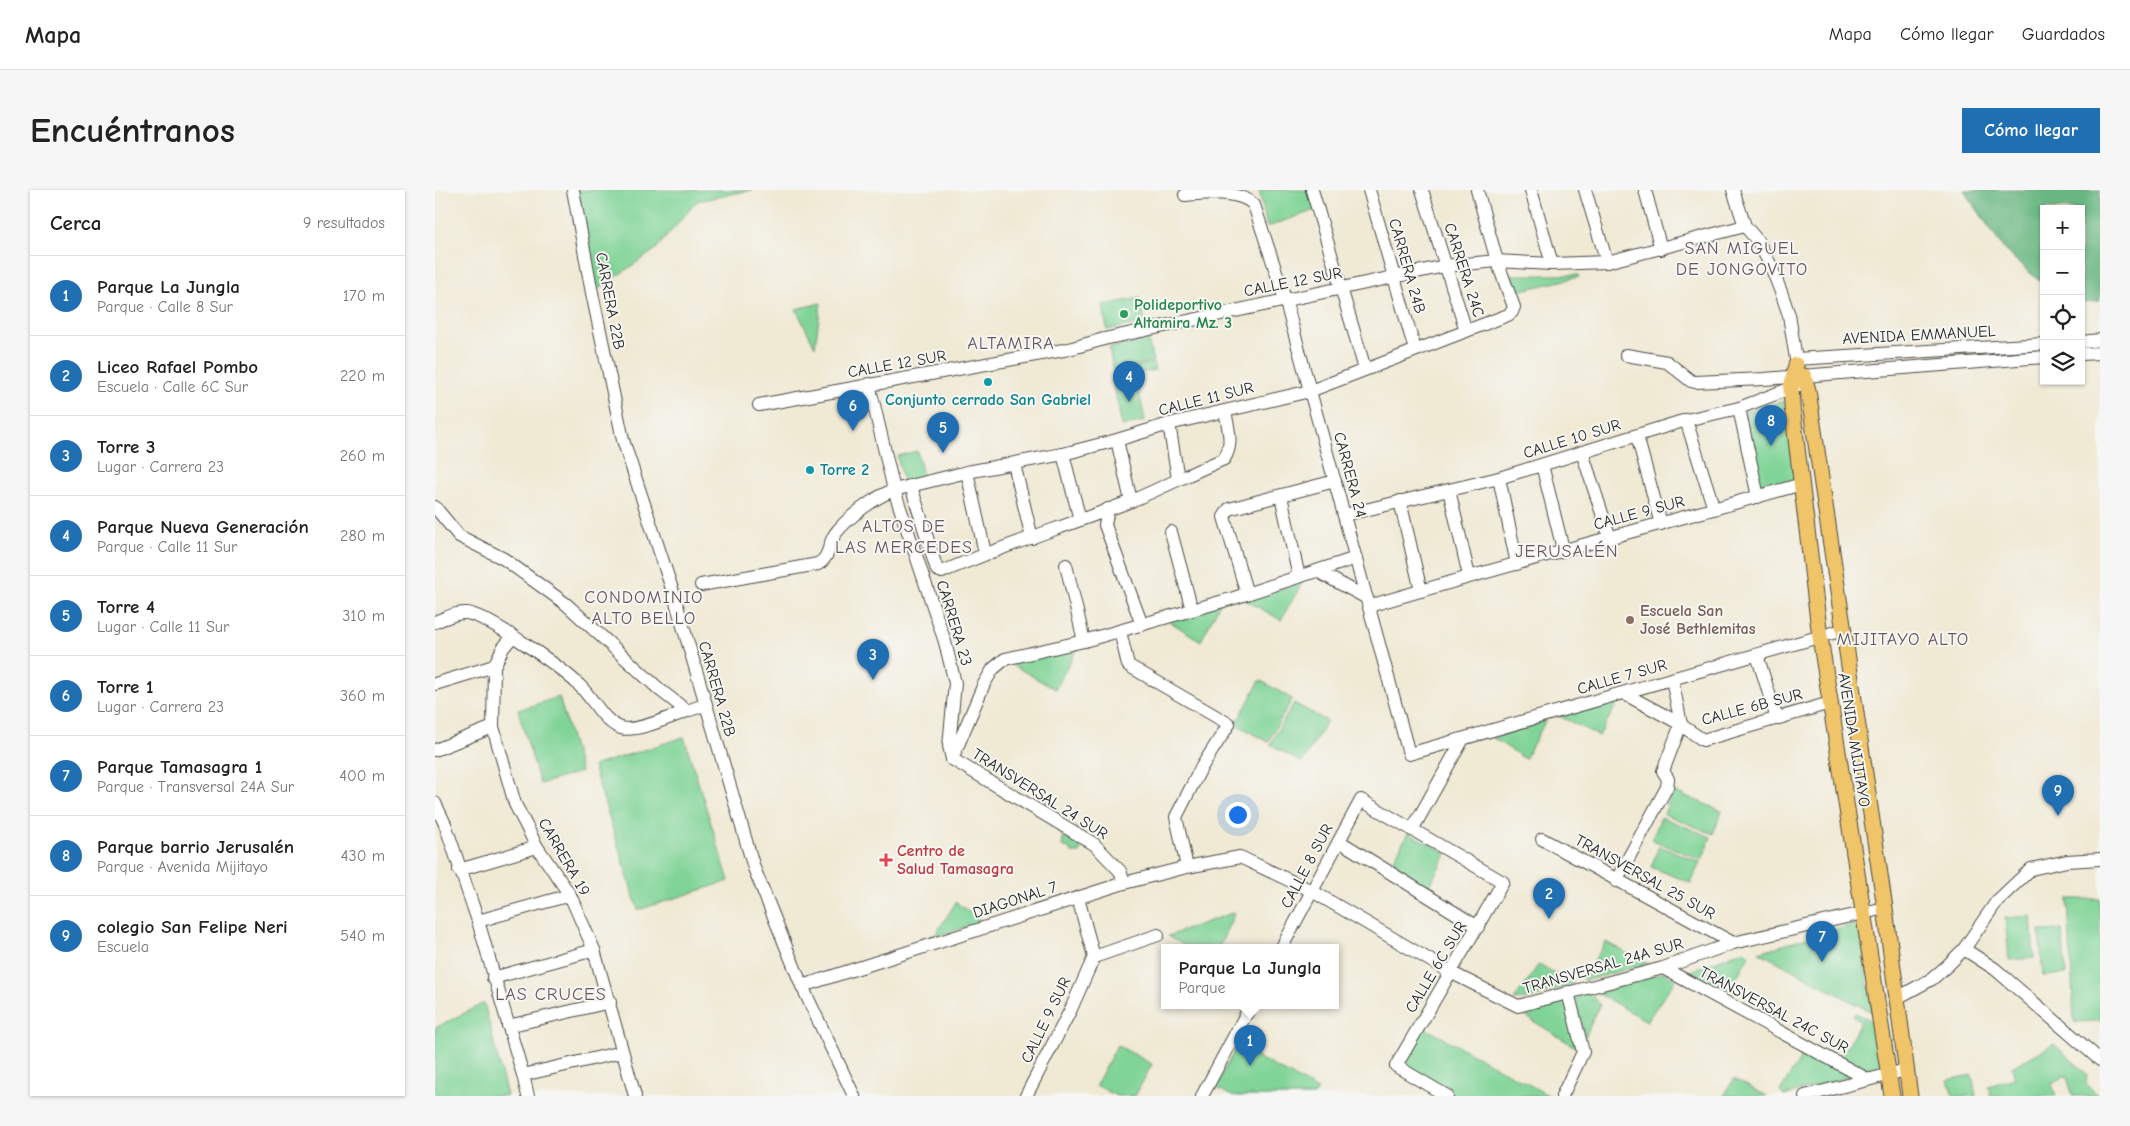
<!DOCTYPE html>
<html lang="es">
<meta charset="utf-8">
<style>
body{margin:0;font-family:"Comic Neue",sans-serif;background:#f6f6f6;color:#222}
.controls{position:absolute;right:15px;top:15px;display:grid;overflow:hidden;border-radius:0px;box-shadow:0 1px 4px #0004}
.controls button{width:45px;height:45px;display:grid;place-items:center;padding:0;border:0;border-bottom:1px solid #e0e0e0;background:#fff;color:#222;font:25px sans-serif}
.you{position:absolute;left:802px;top:624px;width:18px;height:18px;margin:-12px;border:4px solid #fff;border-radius:50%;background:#1a73e8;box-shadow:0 0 0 8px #1a73e833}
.badge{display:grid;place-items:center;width:32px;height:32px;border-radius:50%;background:#1f6fb2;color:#fff;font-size:16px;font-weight:700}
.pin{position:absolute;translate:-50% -41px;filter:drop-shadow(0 1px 2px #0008)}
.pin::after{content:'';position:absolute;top:26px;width:18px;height:15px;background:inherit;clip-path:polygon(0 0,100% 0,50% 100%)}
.popup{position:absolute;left:726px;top:754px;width:178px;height:65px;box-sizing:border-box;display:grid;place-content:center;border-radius:0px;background:#fff;filter:drop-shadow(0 1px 4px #0005);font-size:16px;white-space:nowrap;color:#767676}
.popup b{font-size:19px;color:#222}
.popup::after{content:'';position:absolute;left:50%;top:100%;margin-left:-10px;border:10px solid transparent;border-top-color:#fff}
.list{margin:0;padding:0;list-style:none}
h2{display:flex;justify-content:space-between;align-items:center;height:65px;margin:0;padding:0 20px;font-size:21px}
h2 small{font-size:16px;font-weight:400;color:#767676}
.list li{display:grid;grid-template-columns:32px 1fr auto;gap:15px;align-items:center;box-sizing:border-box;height:80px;padding:0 20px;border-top:1px solid #e0e0e0}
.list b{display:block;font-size:19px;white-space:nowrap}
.list p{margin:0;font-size:16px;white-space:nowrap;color:#767676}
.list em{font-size:16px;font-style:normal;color:#767676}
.icon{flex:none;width:28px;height:28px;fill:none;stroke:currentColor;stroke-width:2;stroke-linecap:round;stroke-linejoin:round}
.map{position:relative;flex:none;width:1665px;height:906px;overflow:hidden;border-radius:0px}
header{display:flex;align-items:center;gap:30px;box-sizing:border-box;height:70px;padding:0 25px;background:#fff;border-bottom:1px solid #e0e0e0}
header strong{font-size:24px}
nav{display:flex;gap:28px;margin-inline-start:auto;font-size:18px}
.intro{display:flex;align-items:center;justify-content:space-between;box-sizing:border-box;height:120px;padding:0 30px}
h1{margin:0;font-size:35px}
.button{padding:12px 22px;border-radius:0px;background:#1f6fb2;color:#fff;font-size:18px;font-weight:700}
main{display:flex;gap:30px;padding:0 30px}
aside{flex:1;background:#fff;border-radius:0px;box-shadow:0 1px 4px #0004}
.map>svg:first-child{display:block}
</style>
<header>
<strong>Mapa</strong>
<nav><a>Mapa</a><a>Cómo llegar</a><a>Guardados</a></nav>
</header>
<div class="intro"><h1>Encuéntranos</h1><a class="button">Cómo llegar</a></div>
<main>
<aside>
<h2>Cerca<small>9 resultados</small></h2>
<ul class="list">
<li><span class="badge">1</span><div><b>Parque La Jungla</b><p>Parque · Calle 8 Sur</p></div><em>170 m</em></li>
<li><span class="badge">2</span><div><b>Liceo Rafael Pombo</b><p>Escuela · Calle 6C Sur</p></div><em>220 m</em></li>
<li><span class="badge">3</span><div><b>Torre 3</b><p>Lugar · Carrera 23</p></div><em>260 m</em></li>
<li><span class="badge">4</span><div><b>Parque Nueva Generación</b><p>Parque · Calle 11 Sur</p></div><em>280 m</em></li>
<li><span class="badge">5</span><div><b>Torre 4</b><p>Lugar · Calle 11 Sur</p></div><em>310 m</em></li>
<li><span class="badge">6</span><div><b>Torre 1</b><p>Lugar · Carrera 23</p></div><em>360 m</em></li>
<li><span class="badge">7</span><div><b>Parque Tamasagra 1</b><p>Parque · Transversal 24A Sur</p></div><em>400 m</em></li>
<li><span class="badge">8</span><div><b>Parque barrio Jerusalén</b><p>Parque · Avenida Mijitayo</p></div><em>430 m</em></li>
<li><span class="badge">9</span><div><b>colegio San Felipe Neri</b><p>Escuela</p></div><em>540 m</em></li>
</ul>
</aside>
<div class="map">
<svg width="1665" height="906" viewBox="0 0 1665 906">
<rect width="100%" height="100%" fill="#f6f6f2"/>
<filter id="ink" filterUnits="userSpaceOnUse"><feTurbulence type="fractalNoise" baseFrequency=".02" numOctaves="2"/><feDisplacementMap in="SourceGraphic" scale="10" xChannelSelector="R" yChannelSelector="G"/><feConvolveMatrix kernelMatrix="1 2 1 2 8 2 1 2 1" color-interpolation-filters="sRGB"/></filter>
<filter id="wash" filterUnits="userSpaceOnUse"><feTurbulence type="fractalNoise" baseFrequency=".0096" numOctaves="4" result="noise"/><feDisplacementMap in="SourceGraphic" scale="20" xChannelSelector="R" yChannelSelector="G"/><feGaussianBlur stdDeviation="1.12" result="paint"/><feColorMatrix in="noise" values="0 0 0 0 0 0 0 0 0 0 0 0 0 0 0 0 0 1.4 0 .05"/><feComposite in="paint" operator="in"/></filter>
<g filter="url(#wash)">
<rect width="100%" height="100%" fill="#f0e9d4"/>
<!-- green -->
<g fill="#80d497" stroke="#568061">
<polygon points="138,0 317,0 262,11 220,60 157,103"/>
<polygon points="824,0 874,0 880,20 832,37"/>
<polygon points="1075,85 1143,85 1144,87 1078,102"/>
<polygon points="705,108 710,132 672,140 668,115"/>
<polygon points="386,113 380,157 361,119"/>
<polygon points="713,150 718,171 678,180 674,158"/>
<polygon points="718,173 720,180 680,189 678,181"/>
<polygon points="701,187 710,231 687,236 678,192"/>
<polygon points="1349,211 1361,291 1324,301 1309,222"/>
<polygon points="482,261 489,290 469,295 462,266"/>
<polygon points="867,393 846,430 807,408"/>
<polygon points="785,413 766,451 732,430"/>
<polygon points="645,454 620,499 574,473"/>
<polygon points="825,490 857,509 833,552 801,534"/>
<polygon points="124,507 146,582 105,594 83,520"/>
<polygon points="1184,510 1164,546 1124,526"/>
<polygon points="859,513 892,531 867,573 835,554"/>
<polygon points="1111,530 1090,569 1058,548"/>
<polygon points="249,547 294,691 203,720 158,576"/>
<polygon points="1238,601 1287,621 1278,644 1229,624"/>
<polygon points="1226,627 1276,647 1267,670 1217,650"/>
<polygon points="973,643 1012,663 991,702 954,678"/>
<polygon points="628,648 633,648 638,653 642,652 646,655 645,663 637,663 634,658 627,656"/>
<polygon points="1224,656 1265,672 1256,693 1216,677"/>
<polygon points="1633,709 1665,709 1665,831 1639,832"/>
<polygon points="521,712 547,732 499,747"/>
<polygon points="800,722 784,757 752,757 733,746"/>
<polygon points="1596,726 1599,768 1574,770 1570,728"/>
<polygon points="1423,733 1438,823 1324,762"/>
<polygon points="1627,740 1631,784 1608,786 1604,741"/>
<polygon points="1171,752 1213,774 1149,791 1147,789"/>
<polygon points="1309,760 1314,766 1291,805 1251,783"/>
<polygon points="1104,774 1139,794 1093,809 1079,810"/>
<polygon points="1229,782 1240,790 1212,831 1162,803"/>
<polygon points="1153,802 1165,814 1150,847 1139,809"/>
<polygon points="1132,809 1140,857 1087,824"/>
<polygon points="49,813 72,906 0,906 0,838"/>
<polygon points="1420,823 1441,832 1449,881 1434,885 1405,870 1426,831 1418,827"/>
<polygon points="988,837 1115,906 1019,906 966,877"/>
<polygon points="1619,854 1652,884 1651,893 1663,906 1638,906 1631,885 1617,894 1621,906 1556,906 1553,896 1580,888 1577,877"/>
<polygon points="682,855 717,874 700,906 681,906 661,895"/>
<polygon points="802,856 883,900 879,906 797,906 780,897"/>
<polygon points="1370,861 1419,885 1349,906 1345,901"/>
<polygon points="1537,885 1541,906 1518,906 1513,890"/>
<polygon points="1299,889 1332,906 1289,906"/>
</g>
<!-- forest -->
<polygon fill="#68b680" stroke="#4a7056" points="1529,0 1665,0 1665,111 1646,113 1646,19 1609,19 1609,95 1570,61"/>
</g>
<g filter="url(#ink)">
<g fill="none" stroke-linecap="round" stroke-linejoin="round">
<defs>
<g id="minor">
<polyline points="138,0 157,103 188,250 238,402 319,678 367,796 419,906"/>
<polyline points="877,0 930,179"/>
<polyline points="934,0 980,160"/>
<polyline points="987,0 1031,141"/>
<polyline points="1096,0 1117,74"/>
<polyline points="1150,0 1172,72"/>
<polyline points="1210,0 1226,59"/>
<polyline points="1298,0 1310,36 1322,50 1335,74 1346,102 1354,125 1361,169 1361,175"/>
<path d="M750,5C770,3 805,0 819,15L850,109L974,564L1408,440"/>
<polyline points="1646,152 1665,150"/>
<polyline points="1646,164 1665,163"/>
<polyline points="1191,165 1232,172 1256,191 1260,192 1329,189 1609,167"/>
<polyline points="1361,169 1609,154"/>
<polyline points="434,194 459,300 510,452 520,493 514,556 517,569"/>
<polyline points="324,215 634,159 669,149 1010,76 1062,71 1117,74 1172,72 1310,36"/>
<polyline points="1304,218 1323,307"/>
<polyline points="1251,230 1279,319"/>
<polyline points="734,234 743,289"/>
<polyline points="1202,246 1226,334"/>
<polyline points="682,250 696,311"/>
<polyline points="1147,262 1175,348"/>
<polyline points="628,264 645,330"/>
<polyline points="579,274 597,348"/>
<polyline points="1107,275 1128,359"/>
<polyline points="532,282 550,363"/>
<polyline points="1064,288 1082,374"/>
<path d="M476,296L502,380L507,382C569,355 633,336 696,311C727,298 758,282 789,269C799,254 793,238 790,221"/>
<polyline points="1014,300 1034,386"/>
<polyline points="846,306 864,387"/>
<polyline points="965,311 986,401"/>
<polyline points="0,317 24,346 69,369 131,414 225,500 252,521 269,515"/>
<polyline points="673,319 670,335 707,435"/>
<polyline points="909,325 1064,288 1251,230 1304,218 1364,195"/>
<polyline points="736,342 757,420"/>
<polyline points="631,375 649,451"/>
<polyline points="882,381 932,408"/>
<path d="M266,395L383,374C395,367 393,355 400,344C411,329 441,306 459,300L532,282L628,264L682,250L734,234L875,201L1073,125L1077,122L1079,117L1062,71L1042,0"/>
<polyline points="812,404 789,327 794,319 900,291"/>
<path d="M934,416C1078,373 1223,335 1367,294"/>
<path d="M0,432C11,428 21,422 32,423C55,427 127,478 144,495C158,508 168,532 186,538C201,543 237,526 252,521"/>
<polyline points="685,441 693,475 696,477 794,534 766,578 741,627 752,677"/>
<polyline points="78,446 68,458 59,476 58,537 80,614 102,657 135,705 159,760 200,906"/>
<polyline points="1322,465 1342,529"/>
<polyline points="1237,489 1246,534"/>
<polyline points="0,494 59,476"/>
<polyline points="1188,503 1240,531 1268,550 1395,513"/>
<polyline points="0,560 58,537"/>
<polyline points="517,569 549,494 558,479 570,469 649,451 799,408 921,368"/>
<polyline points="517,569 659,654 685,681 689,693"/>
<polyline points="0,613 10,634 43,731 88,885 93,906"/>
<polyline points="977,640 1028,549"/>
<polyline points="1107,649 1298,753"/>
<polyline points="904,651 1043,737"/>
<polyline points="24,680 102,657"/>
<polyline points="1181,691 1232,597 1233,589 1228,581 1246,534"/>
<polyline points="643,708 659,767"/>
<polyline points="43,731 135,705"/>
<polyline points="847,757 926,610 1068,692 961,876 1012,906"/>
<polyline points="1529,759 1560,779 1665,870"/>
<polyline points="659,767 723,745"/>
<polyline points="1230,779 1432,889"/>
<polyline points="58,788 159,760"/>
<polyline points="367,796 689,693 752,677 805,667 877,701 1015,782 1083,816 1228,778 1298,753 1450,718"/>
<polyline points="1462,808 1497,789 1513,775 1529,759 1562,711 1596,679 1632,671 1665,669"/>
<polyline points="73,836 175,812"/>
<polyline points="88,885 187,862"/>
<polyline points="591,906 636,819 659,767"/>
<polyline points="767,906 816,815"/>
<polyline points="1127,906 1148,862 1133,802"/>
<polyline points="1370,906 1471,880"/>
</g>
<g id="major">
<polyline points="1361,175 1356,198 1357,216 1385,447 1457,906"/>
<polyline points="1369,186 1373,200 1450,718 1475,906"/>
</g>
</defs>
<!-- minor casing -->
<use href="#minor" stroke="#494844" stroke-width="14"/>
<!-- major casing -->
<use href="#major" stroke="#494844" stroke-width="17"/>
<!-- minor -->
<use href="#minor" stroke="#fff" stroke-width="12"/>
<!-- major -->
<use href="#major" stroke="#f0c469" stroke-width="15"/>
</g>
</g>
<!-- markers -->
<circle fill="#2e9e5b" stroke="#f6f6f2" stroke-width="2" cx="689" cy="124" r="5"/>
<g fill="#0f9aa8" stroke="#f6f6f2" stroke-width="2">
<circle cx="553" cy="192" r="5"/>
<circle cx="375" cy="280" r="5"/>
</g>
<circle fill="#8d6e63" stroke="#f6f6f2" stroke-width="2" cx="1195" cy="430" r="5"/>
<path fill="#e0444e" stroke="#f6f6f2" stroke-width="2" d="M448.5 662.5h5v5h5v5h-5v5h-5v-5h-5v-5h5z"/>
<g text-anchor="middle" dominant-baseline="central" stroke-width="4" stroke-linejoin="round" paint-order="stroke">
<!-- street labels -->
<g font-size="16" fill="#2b2b2b" stroke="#f6f6f2">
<text transform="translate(972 76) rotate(74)">CARRERA 24B</text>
<text transform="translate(1029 80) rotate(72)">CARRERA 24C</text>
<text transform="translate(858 92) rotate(-11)">CALLE 12 SUR</text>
<text transform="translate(175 111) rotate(79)">CARRERA 22B</text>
<text transform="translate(1484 145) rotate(-3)">AVENIDA EMMANUEL</text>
<text transform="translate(462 174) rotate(-10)">CALLE 12 SUR</text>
<text transform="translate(771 209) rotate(-14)">CALLE 11 SUR</text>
<text transform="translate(1137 249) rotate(-17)">CALLE 10 SUR</text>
<text transform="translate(915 285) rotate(75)">CARRERA 24</text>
<text transform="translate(1204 323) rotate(-15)">CALLE 9 SUR</text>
<text transform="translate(519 433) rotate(73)">CARRERA 23</text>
<text transform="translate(1187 487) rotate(-16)">CALLE 7 SUR</text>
<text transform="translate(282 499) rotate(74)">CARRERA 22B</text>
<text transform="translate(1317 517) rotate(-15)">CALLE 6B SUR</text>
<text transform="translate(1419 550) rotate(81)">AVENIDA MIJITAYO</text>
<text transform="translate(605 604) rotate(32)">TRANSVERSAL 24 SUR</text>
<text transform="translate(129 667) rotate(60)">CARRERA 19</text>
<text transform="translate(872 676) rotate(-62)">CALLE 8 SUR</text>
<text transform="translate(1210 687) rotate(29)">TRANSVERSAL 25 SUR</text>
<text transform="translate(580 710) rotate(-18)">DIAGONAL 7</text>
<text transform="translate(1168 776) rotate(-16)">TRANSVERSAL 24A SUR</text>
<text transform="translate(1001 777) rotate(-59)">CALLE 6C SUR</text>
<text transform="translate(1339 820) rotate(28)">TRANSVERSAL 24C SUR</text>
<text transform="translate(611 830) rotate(-64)">CALLE 9 SUR</text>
</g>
<!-- leisure labels -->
<g font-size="16" font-weight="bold" fill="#27864d" stroke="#f6f6f2" text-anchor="start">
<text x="699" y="115">Polideportivo<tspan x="699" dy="18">Altamira Mz. 3</tspan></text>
</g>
<!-- culture labels -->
<g font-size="16" font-weight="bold" fill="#0d838f" stroke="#f6f6f2">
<text x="553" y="210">Conjunto cerrado San Gabriel</text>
<text x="385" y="280" text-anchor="start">Torre 2</text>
</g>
<!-- education labels -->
<g font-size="16" font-weight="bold" fill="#785e54" stroke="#f6f6f2" text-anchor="start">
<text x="1205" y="421">Escuela San<tspan x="1205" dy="18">José Bethlemitas</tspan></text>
</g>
<!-- health labels -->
<g font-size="16" font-weight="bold" fill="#be3a42" stroke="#f6f6f2" text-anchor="start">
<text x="462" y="661">Centro de<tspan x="462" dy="18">Salud Tamasagra</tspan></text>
</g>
<!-- neighbourhood labels -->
<g font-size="18" letter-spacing="1" fill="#6a5861" stroke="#f6f6f2">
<text x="1307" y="58">SAN MIGUEL<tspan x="1307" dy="21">DE JONGOVITO</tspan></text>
<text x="576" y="153">ALTAMIRA</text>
<text x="469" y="336">ALTOS DE<tspan x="469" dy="21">LAS MERCEDES</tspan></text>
<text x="1132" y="361">JERUSALÉN</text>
<text x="209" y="407">CONDOMINIO<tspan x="209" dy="21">ALTO BELLO</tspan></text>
<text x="1468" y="449">MIJITAYO ALTO</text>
<text x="116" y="804">LAS CRUCES</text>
</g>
</g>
</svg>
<div class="controls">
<button>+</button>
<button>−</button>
<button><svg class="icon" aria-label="locate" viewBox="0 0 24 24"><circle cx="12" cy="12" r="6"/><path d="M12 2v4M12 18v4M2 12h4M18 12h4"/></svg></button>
<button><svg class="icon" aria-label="layers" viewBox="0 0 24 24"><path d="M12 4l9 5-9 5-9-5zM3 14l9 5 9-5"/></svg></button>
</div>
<div class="you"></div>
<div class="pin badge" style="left:815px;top:876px">1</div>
<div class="popup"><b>Parque La Jungla</b>Parque</div>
<div class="pin badge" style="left:1114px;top:729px">2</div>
<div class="pin badge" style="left:438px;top:490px">3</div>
<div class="pin badge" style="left:694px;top:212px">4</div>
<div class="pin badge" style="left:508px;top:263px">5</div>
<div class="pin badge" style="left:418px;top:241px">6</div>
<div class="pin badge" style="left:1387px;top:772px">7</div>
<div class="pin badge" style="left:1336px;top:256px">8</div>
<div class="pin badge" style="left:1623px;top:626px">9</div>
</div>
</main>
